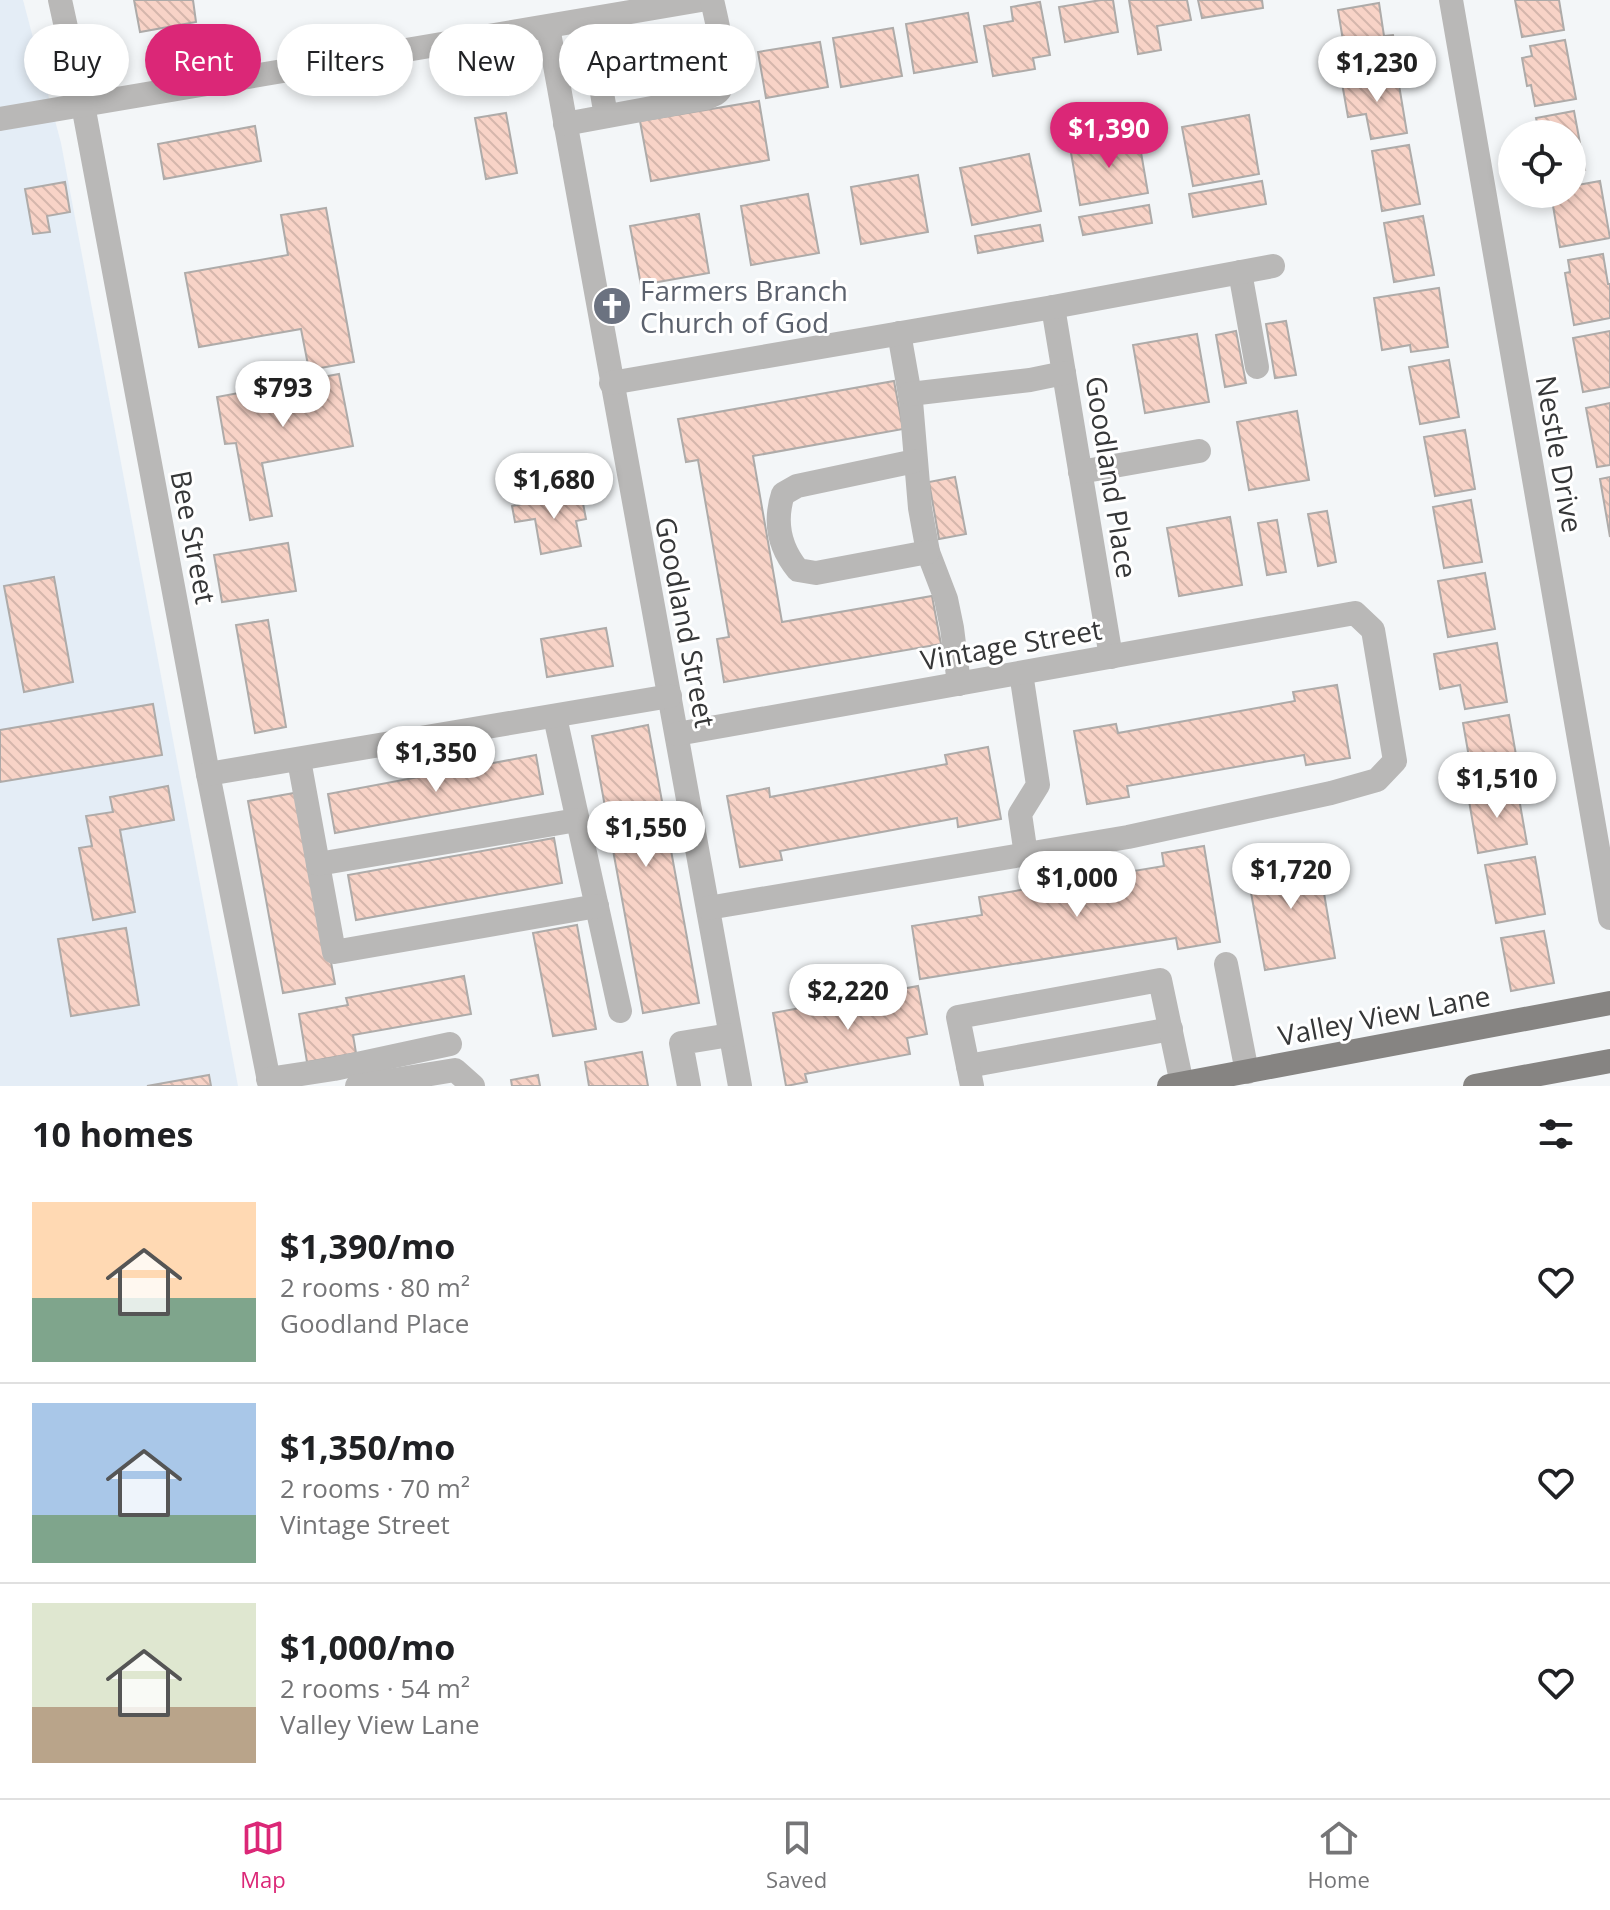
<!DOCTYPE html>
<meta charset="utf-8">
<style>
:root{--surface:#fff;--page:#f2f2f2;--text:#202124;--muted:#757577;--line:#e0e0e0;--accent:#db2777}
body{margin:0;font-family:"Open Sans",sans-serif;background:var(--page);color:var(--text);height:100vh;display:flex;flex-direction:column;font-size:30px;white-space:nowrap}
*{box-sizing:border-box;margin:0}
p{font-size:26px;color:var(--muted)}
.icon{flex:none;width:44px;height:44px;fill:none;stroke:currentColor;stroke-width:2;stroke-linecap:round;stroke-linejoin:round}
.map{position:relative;height:1086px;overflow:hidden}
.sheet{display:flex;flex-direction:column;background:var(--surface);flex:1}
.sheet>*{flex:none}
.banner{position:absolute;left:24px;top:24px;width:800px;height:72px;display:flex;gap:16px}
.tools{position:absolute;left:1498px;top:120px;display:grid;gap:16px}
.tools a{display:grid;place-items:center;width:88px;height:88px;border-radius:50%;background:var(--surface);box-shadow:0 4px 12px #0003;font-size:40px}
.price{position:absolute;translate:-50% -68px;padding:0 18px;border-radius:28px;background:#fff;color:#222;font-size:26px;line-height:52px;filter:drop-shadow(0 2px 4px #0008)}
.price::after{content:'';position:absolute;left:50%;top:48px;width:24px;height:18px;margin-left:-12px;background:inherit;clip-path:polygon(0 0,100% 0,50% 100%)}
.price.active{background:var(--accent);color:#fff}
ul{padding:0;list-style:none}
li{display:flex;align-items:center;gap:24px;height:200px;padding:0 32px}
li+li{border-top:2px solid var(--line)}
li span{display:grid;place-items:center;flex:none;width:224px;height:160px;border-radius:0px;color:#555}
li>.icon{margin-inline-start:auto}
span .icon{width:96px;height:96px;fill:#fffc;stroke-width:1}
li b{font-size:34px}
h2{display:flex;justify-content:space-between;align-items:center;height:96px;padding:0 32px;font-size:34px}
.tag{padding:0 28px;border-radius:36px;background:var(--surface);box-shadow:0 4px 12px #0003;font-size:28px;line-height:72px}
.tag.active{background:var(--accent);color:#fff}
.dock{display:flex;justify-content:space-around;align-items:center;height:112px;border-top:2px solid var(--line);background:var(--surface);font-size:22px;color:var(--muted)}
.dock a{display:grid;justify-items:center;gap:4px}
.dock .active{color:var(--accent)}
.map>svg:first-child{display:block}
.built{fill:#e4edf6}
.building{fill:url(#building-back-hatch);stroke:#aeaba9;stroke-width:2}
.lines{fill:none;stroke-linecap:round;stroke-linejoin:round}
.minor{stroke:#b9b8b7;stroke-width:24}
.major{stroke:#868482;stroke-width:24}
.labels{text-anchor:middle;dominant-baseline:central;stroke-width:6;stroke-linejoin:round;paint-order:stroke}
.worship-label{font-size:28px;fill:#5b616d;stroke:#fff;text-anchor:start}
.street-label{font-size:28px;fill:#363738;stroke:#fff}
</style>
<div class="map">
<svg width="1610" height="1086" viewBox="0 0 1610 1086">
<defs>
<pattern id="building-back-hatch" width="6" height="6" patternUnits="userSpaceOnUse" patternTransform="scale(2)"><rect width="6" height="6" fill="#f8d3c7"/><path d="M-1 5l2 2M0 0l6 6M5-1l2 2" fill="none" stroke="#d5b6ac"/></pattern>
</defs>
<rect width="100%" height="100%" fill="#f3f6f8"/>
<polygon class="built" points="0,0 23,0 61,143 238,1086 0,1086"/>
<g class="building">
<polygon points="134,0 193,0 196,22 140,32"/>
<polygon points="1101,0 1113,0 1118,32 1065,42 1059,7"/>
<polygon points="1129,0 1187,0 1191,20 1157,26 1161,50 1138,54"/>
<polygon points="1198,0 1262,0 1263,8 1202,18"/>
<polygon points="1515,0 1559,0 1564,30 1522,37"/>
<polygon points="1040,2 1050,55 1033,58 1035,69 993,76 984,26 1013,21 1011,7"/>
<polygon points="1379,3 1384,36 1393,35 1398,62 1348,71 1338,10"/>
<polygon points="968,13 977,62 914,73 906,24"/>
<polygon points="893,28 902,76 841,87 833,38"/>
<polygon points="1565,40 1576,99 1535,106 1531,85 1527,86 1522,58 1532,56 1530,46"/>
<polygon points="820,42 828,87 766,98 758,52"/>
<polygon points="1397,73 1407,133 1371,139 1366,114 1348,117 1342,83"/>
<polygon points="759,101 769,160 651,181 640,121"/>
<polygon points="1574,111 1585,170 1572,172 1572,134 1535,134 1534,132 1539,131 1536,118"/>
<polygon points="506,113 517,173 486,179 475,118"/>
<polygon points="1249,115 1259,174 1193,186 1182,127"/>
<polygon points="255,126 261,161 164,179 158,144"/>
<polygon points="1138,135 1148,193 1080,205 1070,147"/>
<polygon points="1409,145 1420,204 1382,211 1372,151"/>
<polygon points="1029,154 1041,211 972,225 960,168"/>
<polygon points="918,175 928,232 861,244 851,187"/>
<polygon points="1262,181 1266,204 1193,217 1189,194"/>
<polygon points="1600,181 1610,238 1560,247 1551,194 1572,194 1572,186"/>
<polygon points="65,182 70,212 47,216 50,232 33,234 25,189"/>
<polygon points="808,194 819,253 751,265 741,206"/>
<polygon points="1149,205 1152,223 1083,235 1079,217"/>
<polygon points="326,208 354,362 309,370 301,329 199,347 185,273 288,255 281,215"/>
<polygon points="699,214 709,273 641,285 630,226"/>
<polygon points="1423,216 1434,275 1394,282 1384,223"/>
<polygon points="1040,225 1043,241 978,253 975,236"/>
<polygon points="1603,254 1608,284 1610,284 1610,318 1574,325 1565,273 1570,272 1568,260"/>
<polygon points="1439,288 1448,347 1411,352 1410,345 1382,350 1374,298"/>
<polygon points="1286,321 1296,375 1275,378 1266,324"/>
<polygon points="1236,331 1246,383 1225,387 1216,335"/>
<polygon points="1610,331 1610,387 1583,392 1573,338"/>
<polygon points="1197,334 1209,402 1145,413 1133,345"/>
<polygon points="1449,360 1459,417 1420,424 1409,367"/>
<polygon points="339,374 353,446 262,463 272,516 250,520 236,443 225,444 217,397"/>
<polygon points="894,381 903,429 753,456 782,622 932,596 941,644 724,682 717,639 729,637 698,460 686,462 678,419"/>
<polygon points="1610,403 1610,465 1597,467 1586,408"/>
<polygon points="1297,411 1309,480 1249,490 1237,422"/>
<polygon points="1465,430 1475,489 1435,496 1424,437"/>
<polygon points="955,477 966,534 939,539 929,482"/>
<polygon points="1610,477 1610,537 1600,479"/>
<polygon points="581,493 586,519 576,521 581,546 541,554 535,519 515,522 512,506"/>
<polygon points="1471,500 1482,562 1444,568 1433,507"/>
<polygon points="1327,511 1336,562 1318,566 1308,514"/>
<polygon points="1230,517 1242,585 1179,596 1167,528"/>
<polygon points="1277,520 1286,572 1267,575 1258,523"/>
<polygon points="288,543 296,591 222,602 214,555"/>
<polygon points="1485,573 1495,629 1448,637 1438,581"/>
<polygon points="54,577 73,682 24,692 4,586"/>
<polygon points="268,620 286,727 255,733 236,625"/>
<polygon points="606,628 613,666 547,677 541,639"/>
<polygon points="1497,643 1507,702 1465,709 1460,685 1440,689 1434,654"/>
<polygon points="1337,685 1350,758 1306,765 1304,755 1127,786 1129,797 1087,804 1074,731 1116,724 1118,733 1295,701 1293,692"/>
<polygon points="153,704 162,755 0,782 0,730"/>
<polygon points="1509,715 1519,772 1473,780 1463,723"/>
<polygon points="648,725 699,1003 643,1013 592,736"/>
<polygon points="988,747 1001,819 958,827 957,818 780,851 782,860 740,867 727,796 769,788 770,797 947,764 945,755"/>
<polygon points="536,755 543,794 335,833 328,794"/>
<polygon points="168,786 174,820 120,830 135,912 93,920 79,848 92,846 86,816 113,812 110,797"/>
<polygon points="1517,787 1527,844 1478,853 1468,795"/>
<polygon points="300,792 335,984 283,993 248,801"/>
<polygon points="554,838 562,883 356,920 348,875"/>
<polygon points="1204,846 1220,942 1178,949 1176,938 920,979 912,926 982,915 979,897 1164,866 1162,853"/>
<polygon points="1317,852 1335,958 1265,970 1246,865"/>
<polygon points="1535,857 1545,914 1496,923 1485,865"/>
<polygon points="577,925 596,1029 553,1036 533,933"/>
<polygon points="126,928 139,1005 71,1016 58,939"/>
<polygon points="1544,931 1554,983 1511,991 1501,938"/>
<polygon points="464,976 471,1014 353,1035 356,1053 307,1062 299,1014 348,1005 346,998"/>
<polygon points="918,986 927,1034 907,1038 910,1054 805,1074 807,1082 786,1086 773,1013"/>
<polygon points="642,1052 648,1086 589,1086 585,1062"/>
<polygon points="209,1075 211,1086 147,1086"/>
<polygon points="538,1075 540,1086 512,1086 511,1080"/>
</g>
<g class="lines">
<g class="minor">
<polyline points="60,0 83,105 208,774 270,1086"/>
<polyline points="1451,0 1610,918"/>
<polyline points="548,27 740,1086"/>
<path d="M606 116C603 93 593 73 614 56L719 34"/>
<polyline points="0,119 701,0"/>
<path d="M565 124 706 98C710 96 715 95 718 92 732 79 716 18 712 0"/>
<polyline points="1240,272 1257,367"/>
<polyline points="1053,307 1111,657"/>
<polyline points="899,333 911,401 920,508 928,552 946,599 952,628 959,684"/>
<polyline points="611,383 1053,307 1273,266"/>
<polyline points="910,394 1030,380 1064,373"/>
<path d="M915 461 797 486 783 494C774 522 779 547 798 570L816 573 928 552"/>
<polyline points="1080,472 1199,451"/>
<polyline points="1021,673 1038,785 1020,814 1026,855"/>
<polyline points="555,717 620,1011"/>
<polyline points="677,734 1355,613 1373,630 1395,761 1377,780 1331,793 1128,837 708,908"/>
<polyline points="299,760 334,952 597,906"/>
<polyline points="208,774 670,696"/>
<polyline points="318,864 577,820"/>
<polyline points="1226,964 1247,1072"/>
<polyline points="968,1066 1171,1029"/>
<polyline points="268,1079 334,1069 450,1044"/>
<polyline points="357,1086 455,1070 473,1086"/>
<polyline points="689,1086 681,1043 730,1035"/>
<polyline points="972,1086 958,1017 1160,980 1182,1084"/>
</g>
<g class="major">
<polyline points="1169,1086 1610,1003"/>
<polyline points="1475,1086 1610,1061"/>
</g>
</g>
<defs>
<g id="church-disc" transform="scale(2)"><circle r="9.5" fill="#6b7280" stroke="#fff"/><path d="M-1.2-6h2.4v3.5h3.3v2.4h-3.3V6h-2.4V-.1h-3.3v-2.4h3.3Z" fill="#fff"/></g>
</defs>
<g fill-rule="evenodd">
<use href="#church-disc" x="612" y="306"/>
</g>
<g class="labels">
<g class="worship-label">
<text x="640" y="290">Farmers Branch<tspan x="640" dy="32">Church of God</tspan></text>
</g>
<g class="street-label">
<text transform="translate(1560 454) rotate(80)">Nestle Drive</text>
<text transform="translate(1112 477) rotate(81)">Goodland Place</text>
<text transform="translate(194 537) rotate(79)">Bee Street</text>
<text transform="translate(686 622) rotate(79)">Goodland Street</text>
<text transform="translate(1011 644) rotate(-10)">Vintage Street</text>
<text transform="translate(1384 1015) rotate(-11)">Valley View Lane</text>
</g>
</g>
</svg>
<div class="tools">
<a><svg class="icon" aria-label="locate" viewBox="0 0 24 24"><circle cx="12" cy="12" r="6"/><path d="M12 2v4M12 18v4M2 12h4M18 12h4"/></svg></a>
</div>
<b class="price" style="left:1377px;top:104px">$1,230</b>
<b class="price active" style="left:1109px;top:170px">$1,390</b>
<b class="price" style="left:283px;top:429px">$793</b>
<b class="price" style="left:554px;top:521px">$1,680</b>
<b class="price" style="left:436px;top:794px">$1,350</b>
<b class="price" style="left:1497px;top:820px">$1,510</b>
<b class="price" style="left:646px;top:869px">$1,550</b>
<b class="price" style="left:1291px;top:911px">$1,720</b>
<b class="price" style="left:1077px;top:919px">$1,000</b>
<b class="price" style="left:848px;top:1032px">$2,220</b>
<div class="banner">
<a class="tag">Buy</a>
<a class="tag active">Rent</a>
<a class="tag">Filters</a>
<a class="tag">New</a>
<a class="tag">Apartment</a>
</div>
</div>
<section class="sheet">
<h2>10 homes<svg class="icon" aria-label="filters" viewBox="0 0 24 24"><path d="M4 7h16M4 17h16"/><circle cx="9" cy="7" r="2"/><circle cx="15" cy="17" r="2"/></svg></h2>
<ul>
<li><span style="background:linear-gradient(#ffd9b3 60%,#7fa58c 0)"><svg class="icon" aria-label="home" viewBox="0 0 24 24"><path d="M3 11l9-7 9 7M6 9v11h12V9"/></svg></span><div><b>$1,390/mo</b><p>2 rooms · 80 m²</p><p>Goodland Place</p></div><svg class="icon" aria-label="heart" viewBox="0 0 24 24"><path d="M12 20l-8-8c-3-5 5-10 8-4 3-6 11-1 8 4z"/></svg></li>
<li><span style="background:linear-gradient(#a9c7e8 70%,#7fa58c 0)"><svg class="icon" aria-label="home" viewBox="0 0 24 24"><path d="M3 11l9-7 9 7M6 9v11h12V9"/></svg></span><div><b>$1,350/mo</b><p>2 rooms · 70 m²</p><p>Vintage Street</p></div><svg class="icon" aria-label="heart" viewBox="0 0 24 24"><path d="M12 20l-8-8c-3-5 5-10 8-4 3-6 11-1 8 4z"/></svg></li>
<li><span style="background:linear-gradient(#dfe7d0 65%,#b9a48a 0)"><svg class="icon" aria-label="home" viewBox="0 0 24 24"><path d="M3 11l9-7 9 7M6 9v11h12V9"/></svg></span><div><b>$1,000/mo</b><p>2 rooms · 54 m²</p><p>Valley View Lane</p></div><svg class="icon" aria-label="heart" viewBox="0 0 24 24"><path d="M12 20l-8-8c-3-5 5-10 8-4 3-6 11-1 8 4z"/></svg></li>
</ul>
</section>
<nav class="dock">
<a class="active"><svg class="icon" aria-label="map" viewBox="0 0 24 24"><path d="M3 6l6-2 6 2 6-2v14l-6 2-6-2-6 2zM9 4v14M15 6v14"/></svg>Map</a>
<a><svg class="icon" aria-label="saved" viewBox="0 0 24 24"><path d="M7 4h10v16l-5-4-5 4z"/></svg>Saved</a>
<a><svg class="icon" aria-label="home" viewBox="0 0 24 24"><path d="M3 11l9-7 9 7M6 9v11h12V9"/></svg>Home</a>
</nav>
